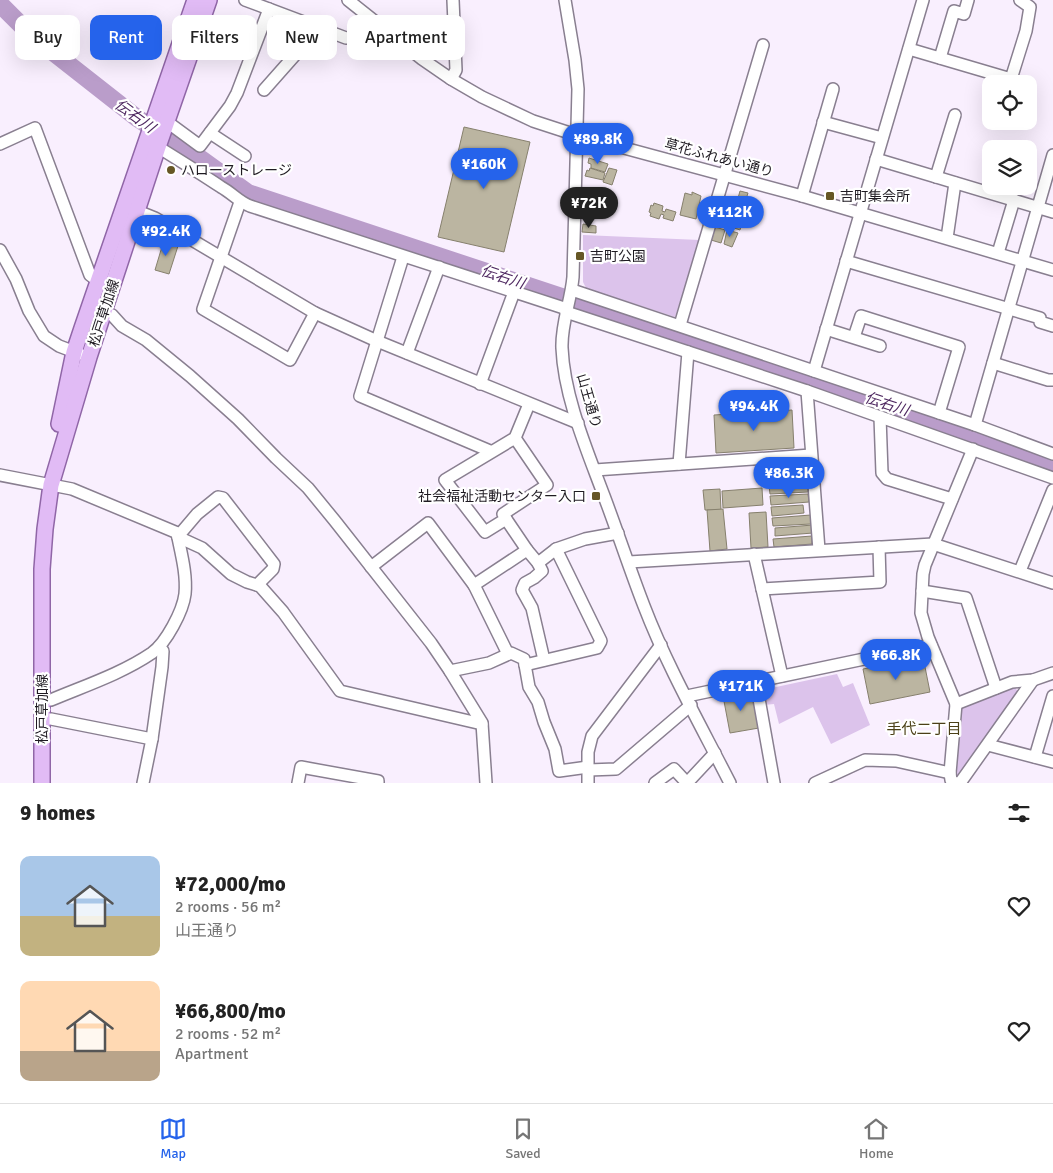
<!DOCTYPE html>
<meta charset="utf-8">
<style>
:root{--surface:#fff;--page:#f2f2f2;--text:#222;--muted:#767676;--line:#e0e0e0;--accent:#2563eb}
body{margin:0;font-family:Signika,"Noto Sans JP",sans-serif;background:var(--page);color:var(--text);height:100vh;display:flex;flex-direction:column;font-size:19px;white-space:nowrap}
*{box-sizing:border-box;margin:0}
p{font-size:16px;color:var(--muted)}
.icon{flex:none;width:28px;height:28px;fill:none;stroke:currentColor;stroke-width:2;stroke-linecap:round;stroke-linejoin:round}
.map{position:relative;height:783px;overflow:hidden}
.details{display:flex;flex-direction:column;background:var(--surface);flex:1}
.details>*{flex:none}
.top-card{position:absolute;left:15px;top:15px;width:500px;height:45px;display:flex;gap:10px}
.tools{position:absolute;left:982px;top:75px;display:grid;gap:10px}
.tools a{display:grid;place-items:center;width:55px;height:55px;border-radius:10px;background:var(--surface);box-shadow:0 5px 20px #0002;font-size:25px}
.price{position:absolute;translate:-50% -42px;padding:0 11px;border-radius:18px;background:var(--accent);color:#fff;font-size:16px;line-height:32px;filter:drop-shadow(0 1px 2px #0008)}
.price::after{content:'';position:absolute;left:50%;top:30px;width:15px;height:11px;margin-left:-8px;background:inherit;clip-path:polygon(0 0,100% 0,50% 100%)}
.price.on{background:#222;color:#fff}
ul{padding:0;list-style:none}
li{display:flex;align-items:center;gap:15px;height:125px;padding:0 20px}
li span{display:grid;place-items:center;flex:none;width:140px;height:100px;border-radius:10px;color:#555}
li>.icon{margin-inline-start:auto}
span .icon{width:60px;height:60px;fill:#fffc;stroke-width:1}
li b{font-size:21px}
h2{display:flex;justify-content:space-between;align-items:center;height:60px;padding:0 20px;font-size:21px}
.pill{padding:0 18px;border-radius:10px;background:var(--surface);box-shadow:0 5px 20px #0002;font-size:18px;line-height:45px}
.pill.on{background:var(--accent);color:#fff}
.tab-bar{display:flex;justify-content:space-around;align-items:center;height:70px;border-top:1px solid var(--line);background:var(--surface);font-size:14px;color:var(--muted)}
.tab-bar a{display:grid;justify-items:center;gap:2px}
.tab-bar .on{color:var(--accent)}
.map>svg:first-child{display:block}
.green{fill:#dcc3eb}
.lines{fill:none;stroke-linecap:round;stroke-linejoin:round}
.river{stroke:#ba9dca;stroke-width:18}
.building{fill:#bbb5a1;stroke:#86806d}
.minor-casing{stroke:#897f90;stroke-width:14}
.major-casing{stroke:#9066a7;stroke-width:18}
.minor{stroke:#fff;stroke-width:11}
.major{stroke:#e1bbf5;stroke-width:15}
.poi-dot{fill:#665725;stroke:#fff;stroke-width:2}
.labels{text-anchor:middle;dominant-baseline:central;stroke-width:4.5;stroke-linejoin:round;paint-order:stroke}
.street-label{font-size:14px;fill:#1f1b22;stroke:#fff}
.poi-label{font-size:14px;fill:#1f1b22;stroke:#fff;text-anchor:start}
.water-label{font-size:15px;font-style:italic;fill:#4f2961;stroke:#fff}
.neighbourhood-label{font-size:15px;fill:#4b4017;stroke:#fff}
</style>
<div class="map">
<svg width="1053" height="783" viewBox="0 0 1053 783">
<rect width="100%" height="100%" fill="#f9effe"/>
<g class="green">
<polygon points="583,235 700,240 675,317 586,288 583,282"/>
<polygon points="837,674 843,687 853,683 870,725 831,744 813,707 779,724 774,704 764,705 762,690"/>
<polygon points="1015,687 1018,692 959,776 955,776 959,708"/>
</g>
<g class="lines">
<polyline class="river" points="0,4 30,34 137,118 201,159 248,193 909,412 1053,463"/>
</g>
<g class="building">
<polygon points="464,127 530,142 504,252 438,237"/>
<polygon points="589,158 608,164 605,172 591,168 591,164 588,163"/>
<polygon points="590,168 605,173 603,180 585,176 587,170 589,171"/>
<polygon points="609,168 617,170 612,185 603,182"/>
<polygon points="740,191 748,193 742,212 745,213 740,230 725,225 729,211 732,212 733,208 735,209"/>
<polygon points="692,192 701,196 696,219 680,215 685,193 692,195"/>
<polygon points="654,203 663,206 662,211 665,212 666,209 676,212 673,221 663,218 664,215 661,214 659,219 650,216 651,213 649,212 651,205 653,206"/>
<polygon points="583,224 596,226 596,233 582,232"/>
<polygon points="715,227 725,230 721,243 711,240"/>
<polygon points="727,230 738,233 732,247 724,244"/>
<polygon points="164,240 178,246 169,274 155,270"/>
<polygon points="792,410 794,448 716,453 714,415"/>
<polygon points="804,461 804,470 768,472 768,464"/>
<polygon points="807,472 808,481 770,483 769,475"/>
<polygon points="808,483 808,492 770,494 769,486"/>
<polygon points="762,488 763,505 723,508 722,491"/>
<polygon points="720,489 721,510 705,510 703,490"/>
<polygon points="808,494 809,502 771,505 770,496"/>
<polygon points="803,505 804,513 772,516 771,507"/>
<polygon points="723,509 727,549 710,551 707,510"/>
<polygon points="766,512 768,547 751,548 749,513"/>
<polygon points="811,515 811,524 773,526 772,518"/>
<polygon points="813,525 813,533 775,536 775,528"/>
<polygon points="812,536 812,544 774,547 773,539"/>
<polygon points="923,657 930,692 870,704 863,669"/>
<polygon points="752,690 759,728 730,733 723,696"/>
</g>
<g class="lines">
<g class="minor-casing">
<g id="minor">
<polyline points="245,0 346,38 393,36 455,30"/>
<polyline points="348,0 422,59 451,79 482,97 533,121 576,135 802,196 1053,270"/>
<path d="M565 0 575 60 578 89 573 277C571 301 561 324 562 348 564 397 587 450 604 496 618 533 630 570 644 606 667 666 701 726 730 783"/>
<polyline points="909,49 1011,79 1026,31 1030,7 1020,0"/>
<polyline points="940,58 954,11 964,14 968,0"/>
<polyline points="451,79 456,70 453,0"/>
<polyline points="264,90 318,29"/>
<polyline points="166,121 200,146 230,106 237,93 269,9"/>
<polyline points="823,122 882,138"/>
<polyline points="210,133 245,156"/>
<polyline points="0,144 35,128 90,275 98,281"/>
<path d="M158 147C179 160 200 173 221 187 232 193 239 202 250 206L567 309"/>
<polyline points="876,159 1053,212"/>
<polyline points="936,177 955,115"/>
<polyline points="802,196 833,89"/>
<polyline points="240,202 203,309 290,360 315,313"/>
<polyline points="130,208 155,218 315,313 377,341 578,423"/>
<polyline points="947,238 955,183"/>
<polyline points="0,250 16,279 29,311 44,336 59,346 80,354"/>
<polyline points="998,253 1014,200"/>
<polyline points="403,257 360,396 490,451"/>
<polyline points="846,261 1040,318 1040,322 1053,326"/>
<polyline points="572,290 975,425 1053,454"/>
<polyline points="104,312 112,315 122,326 146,340 190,376 238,419 276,458 308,488 335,521 431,643 450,671 482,723 486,783"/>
<polyline points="566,312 807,391 1053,478"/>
<polyline points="680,325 763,45"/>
<polyline points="826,329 880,346"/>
<polyline points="854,337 861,316 959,347 939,413"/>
<polyline points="407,353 439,267"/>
<polyline points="993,363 1048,380 1053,380"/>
<polyline points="814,371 923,0"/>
<polyline points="480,384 514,292"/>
<polyline points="807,391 819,550"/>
<polyline points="880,417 882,473 887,479 952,499"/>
<polyline points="975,425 1053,155"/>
<polyline points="515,438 547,485 503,514 506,519 485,532 445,480 515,438 529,404"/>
<polyline points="679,464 688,352"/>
<polyline points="595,470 811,455"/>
<polyline points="0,475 72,489 180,534 197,514 218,497 223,498 274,564 273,569 257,585"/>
<polyline points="506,519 527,550"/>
<polyline points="178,537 202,548 231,574 247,582 260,586 283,612 340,691 482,724"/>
<polyline points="754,554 782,676"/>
<polyline points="629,562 933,544 1053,583"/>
<polyline points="538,563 542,571 534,578 525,583 522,590 532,608 544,660"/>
<polyline points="371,567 428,523 474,585 527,550 538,563 556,549 585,539 618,533"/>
<polyline points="1020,571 1053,490"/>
<polyline points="474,585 508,654"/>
<polyline points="762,589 880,582 879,547"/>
<polyline points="922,591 966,598 996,688"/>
<polyline points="525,665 597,648 601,641 556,549"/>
<polyline points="450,671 489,663 511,653 524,659 529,687 538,702 544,722 555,749 559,771 588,767"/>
<polyline points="756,682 774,783"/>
<polyline points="687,696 931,645"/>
<path d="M42 700H51C84 686 121 674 152 653 166 643 183 611 185 594 187 574 181 553 177 533"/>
<polyline points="956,704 1012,682 1033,680 1053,673"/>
<polyline points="42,719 51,719 152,739 143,783"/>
<polyline points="152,739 162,667 163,651 159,647"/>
<polyline points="988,745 1053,762"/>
<polyline points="1035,757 1053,696"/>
<polyline points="588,770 616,769 691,705"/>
<polyline points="298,783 301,767 378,781 378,783"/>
<polyline points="588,783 588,752 592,736 661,645"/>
<polyline points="655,783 674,769 687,783 715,753"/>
<polyline points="815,783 865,760 896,761 950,773"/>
<polyline points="955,783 951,780 950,773 956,704 928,637 921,613 923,574 925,565 973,449"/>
<polyline points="960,783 1033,680"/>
</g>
</g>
<g class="major-casing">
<g id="major">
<polyline points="59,424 74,352 82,328 195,0"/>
<polyline points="42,783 42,569 45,529 51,485 89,357 158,147 209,0"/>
</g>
</g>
<use href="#minor" class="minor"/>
<use href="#major" class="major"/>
</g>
<g class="poi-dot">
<circle cx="171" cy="170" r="5"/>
<rect x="825" y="191" width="10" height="10" rx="2.5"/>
<rect x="575" y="251" width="10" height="10" rx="2.5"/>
<rect x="591" y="491" width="10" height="10" rx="2.5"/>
</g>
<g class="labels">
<g class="street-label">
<text transform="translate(719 158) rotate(15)">草花ふれあい通り</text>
<text transform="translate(104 313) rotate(-72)">松戸草加線</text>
<text transform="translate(589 401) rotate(74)">山王通り</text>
<text transform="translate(42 709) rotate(-90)">松戸草加線</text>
</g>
<g class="poi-label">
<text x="181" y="170">ハローストレージ</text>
<text x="840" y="196">吉町集会所</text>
<text x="590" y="256">吉町公園</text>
<text x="586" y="496" text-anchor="end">社会福祉活動センター入口</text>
</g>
<g class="water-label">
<text transform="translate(135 116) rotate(36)">伝右川</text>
<text transform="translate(503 277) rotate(18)">伝右川</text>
<text transform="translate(887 404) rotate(18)">伝右川</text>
</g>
<g class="neighbourhood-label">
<text x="924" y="729">手代二丁目</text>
</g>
</g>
</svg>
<div class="tools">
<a><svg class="icon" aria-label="locate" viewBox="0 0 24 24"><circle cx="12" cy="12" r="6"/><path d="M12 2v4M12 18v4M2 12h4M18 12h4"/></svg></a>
<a><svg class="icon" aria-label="layers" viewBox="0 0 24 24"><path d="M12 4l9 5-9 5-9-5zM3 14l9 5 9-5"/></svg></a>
</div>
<b class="price" style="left:598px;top:165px">¥89.8K</b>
<b class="price" style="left:484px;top:190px">¥160K</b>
<b class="price on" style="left:589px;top:229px">¥72K</b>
<b class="price" style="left:730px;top:238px">¥112K</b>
<b class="price" style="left:166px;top:257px">¥92.4K</b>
<b class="price" style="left:754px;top:432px">¥94.4K</b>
<b class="price" style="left:789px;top:499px">¥86.3K</b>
<b class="price" style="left:896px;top:681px">¥66.8K</b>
<b class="price" style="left:741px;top:712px">¥171K</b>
<div class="top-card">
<a class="pill">Buy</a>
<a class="pill on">Rent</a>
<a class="pill">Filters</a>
<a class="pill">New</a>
<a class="pill">Apartment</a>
</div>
</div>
<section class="details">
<h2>9 homes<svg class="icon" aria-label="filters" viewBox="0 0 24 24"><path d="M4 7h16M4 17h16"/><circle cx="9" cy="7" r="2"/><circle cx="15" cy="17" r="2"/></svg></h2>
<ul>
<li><span style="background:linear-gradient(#a9c7e8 60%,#c2b280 0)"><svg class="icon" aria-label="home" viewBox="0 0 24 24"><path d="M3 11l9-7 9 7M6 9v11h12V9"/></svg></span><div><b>¥72,000/mo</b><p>2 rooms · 56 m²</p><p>山王通り</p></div><svg class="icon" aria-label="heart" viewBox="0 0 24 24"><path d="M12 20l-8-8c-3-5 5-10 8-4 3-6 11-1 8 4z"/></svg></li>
<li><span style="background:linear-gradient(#ffd9b3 70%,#b9a48a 0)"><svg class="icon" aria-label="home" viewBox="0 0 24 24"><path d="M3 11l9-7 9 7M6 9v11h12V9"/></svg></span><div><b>¥66,800/mo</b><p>2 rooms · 52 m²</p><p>Apartment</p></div><svg class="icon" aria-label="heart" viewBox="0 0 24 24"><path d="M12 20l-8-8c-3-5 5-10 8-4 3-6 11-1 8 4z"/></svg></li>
</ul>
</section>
<nav class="tab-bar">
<a class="on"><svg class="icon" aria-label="map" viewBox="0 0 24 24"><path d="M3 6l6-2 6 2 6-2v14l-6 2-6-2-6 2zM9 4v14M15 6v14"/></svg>Map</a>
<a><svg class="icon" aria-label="saved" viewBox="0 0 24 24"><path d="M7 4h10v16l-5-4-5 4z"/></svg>Saved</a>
<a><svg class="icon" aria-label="home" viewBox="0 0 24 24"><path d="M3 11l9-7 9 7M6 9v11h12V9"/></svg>Home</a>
</nav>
